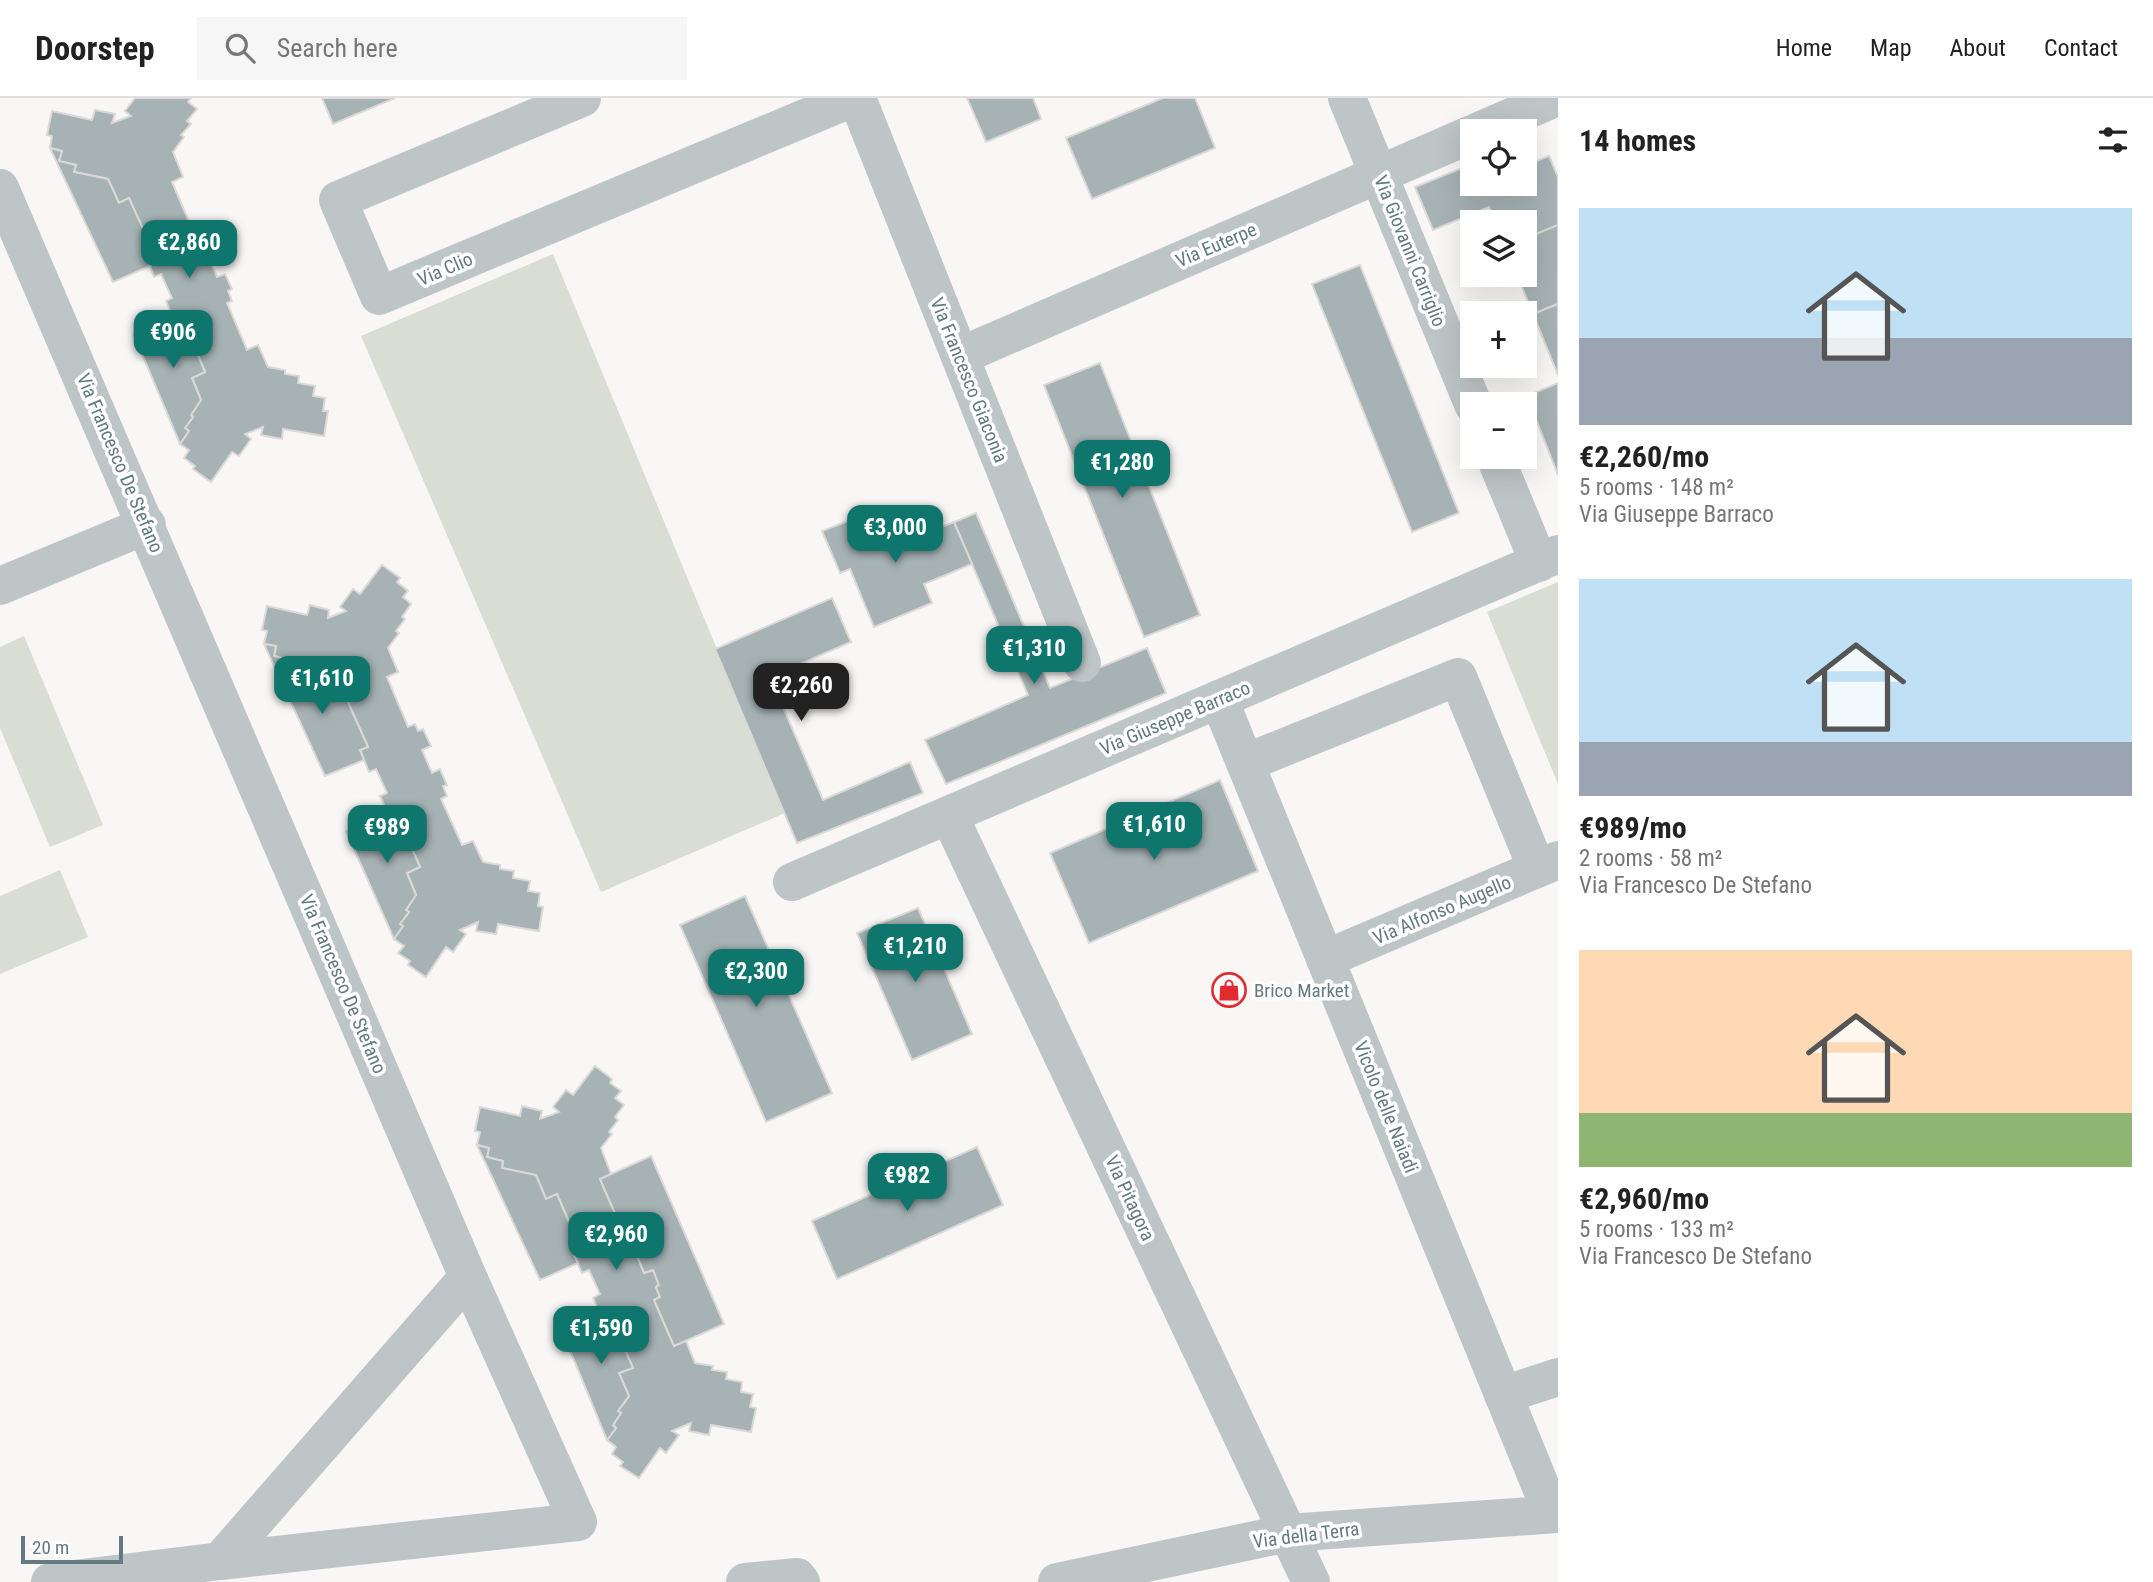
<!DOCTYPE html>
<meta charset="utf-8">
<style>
:root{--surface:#fff;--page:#f6f6f6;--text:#222;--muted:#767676;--line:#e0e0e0;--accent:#0f766e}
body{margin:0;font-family:"Roboto Condensed",sans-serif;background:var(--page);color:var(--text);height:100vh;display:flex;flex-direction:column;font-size:26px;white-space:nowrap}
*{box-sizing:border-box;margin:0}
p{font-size:23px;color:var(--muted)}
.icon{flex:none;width:38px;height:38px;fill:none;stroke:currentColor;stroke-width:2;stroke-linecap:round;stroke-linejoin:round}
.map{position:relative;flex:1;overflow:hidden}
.drawer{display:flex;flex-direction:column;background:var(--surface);width:595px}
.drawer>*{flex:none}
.buttons{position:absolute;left:1460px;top:21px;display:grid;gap:14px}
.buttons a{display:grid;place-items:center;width:77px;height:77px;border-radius:0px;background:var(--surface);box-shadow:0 7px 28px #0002;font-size:35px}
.scale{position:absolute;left:21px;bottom:18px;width:102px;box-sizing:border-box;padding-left:7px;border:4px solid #637a80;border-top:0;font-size:19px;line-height:24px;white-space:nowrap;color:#637a80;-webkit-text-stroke:5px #fff;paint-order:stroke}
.price{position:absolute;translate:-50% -60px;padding:0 16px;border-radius:14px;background:var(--accent);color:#fff;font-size:23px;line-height:46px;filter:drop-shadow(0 2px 4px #0008)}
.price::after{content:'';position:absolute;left:50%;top:42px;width:21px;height:16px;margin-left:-10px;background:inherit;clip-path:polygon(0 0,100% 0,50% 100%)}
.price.current{background:#222;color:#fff}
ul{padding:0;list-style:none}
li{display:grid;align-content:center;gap:14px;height:371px;padding:0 21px}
li span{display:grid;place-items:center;height:217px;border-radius:0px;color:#555}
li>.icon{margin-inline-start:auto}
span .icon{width:126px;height:126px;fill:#fffc;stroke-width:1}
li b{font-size:30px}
h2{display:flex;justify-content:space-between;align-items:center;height:84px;padding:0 21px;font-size:30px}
header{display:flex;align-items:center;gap:42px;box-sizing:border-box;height:98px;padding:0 35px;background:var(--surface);border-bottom:2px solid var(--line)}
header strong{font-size:33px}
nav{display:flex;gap:38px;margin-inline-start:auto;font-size:24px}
.search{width:490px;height:63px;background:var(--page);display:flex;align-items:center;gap:18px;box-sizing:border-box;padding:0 24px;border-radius:0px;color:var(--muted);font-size:26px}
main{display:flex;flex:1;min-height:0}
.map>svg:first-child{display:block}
.green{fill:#d9ddd4}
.building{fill:#a6b2b4;stroke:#dad9d7;stroke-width:2}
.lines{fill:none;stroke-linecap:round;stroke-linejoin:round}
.minor{stroke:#bec5c7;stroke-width:38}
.labels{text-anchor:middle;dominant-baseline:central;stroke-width:7;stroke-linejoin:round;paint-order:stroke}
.street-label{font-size:19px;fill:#637a80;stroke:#fff}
.poi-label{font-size:19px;fill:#637a80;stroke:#fff;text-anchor:start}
</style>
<header>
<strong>Doorstep</strong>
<div class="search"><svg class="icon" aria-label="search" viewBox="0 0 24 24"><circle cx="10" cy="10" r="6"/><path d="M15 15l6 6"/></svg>Search here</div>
<nav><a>Home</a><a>Map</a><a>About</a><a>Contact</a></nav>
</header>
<main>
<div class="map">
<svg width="1558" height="1484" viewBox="0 0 1558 1484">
<rect width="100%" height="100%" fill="#f8f7f5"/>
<g class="green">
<polygon points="553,156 785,715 601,794 361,238"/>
<polygon points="1558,484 1558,686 1487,514"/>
<polygon points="24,538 103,727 50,749 0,630 0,549"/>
<polygon points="60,772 88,839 0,876 0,798"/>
</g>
<g class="building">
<polygon points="135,0 191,0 188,4 197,11 187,23 191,26 181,37 184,39 173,54 183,79 172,84 193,133 200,131 203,139 208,136 216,152 207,156 217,179 225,176 232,191 228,193 232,203 227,205 247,252 258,247 268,269 285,272 285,276 299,278 298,285 315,288 313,298 325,300 323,313 328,313 324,338 283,331 282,341 261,337 263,329 245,336 251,341 239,358 232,354 211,384 193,371 195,368 184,360 189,352 180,346 189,333 185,330 193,319 191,317 201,302 192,280 205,274 181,217 173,220 166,203 172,200 161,176 154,179 150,168 145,157 153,153 129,100 119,105 108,81 74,74 76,67 59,63 62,53 50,50 52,38 47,37 52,13 92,22 95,12 115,16 112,25 131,18 125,13"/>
<polygon points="322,0 395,0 333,26"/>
<polygon points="967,0 1033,0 1041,21 986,44"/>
<polygon points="1163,0 1195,0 1215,50 1092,101 1066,40"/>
<polygon points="50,50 62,53 59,63 76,67 74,74 108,81 119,105 129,100 153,153 145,157 150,168 113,184"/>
<polygon points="1549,58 1558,79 1558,127 1524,141 1524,124 1495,124 1489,109 1433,132 1415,89 1472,66 1472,86 1524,86 1524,68"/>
<polygon points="1558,127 1558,206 1533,216 1517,177 1524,177 1524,141"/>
<polygon points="1360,167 1459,415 1412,434 1312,186"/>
<polygon points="1558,206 1558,277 1533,216"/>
<polygon points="181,217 205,274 192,280 201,302 191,317 193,319 185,330 189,333 180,346 134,237"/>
<polygon points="1100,265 1200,517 1144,539 1044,287"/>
<polygon points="1558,285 1558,377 1527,298"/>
<polygon points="976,415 1050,590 1147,550 1166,595 946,686 925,642 1028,597 954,424"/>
<polygon points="861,418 871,440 897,429 903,445 954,424 972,466 924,486 932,505 874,529 850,471 840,475 822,433"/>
<polygon points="382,467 400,480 397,484 408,493 403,499 411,506 402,519 405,521 396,533 399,535 388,550 398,574 387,579 408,629 415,626 418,633 423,631 431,648 422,652 432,675 440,671 447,687 443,688 447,698 441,701 462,747 473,743 483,764 500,767 500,771 514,773 513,780 530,783 528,793 540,795 538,808 543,809 539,833 498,826 496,836 476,833 478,824 460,832 466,836 453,854 446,849 426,879 408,867 410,863 398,855 404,848 394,841 403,828 400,826 409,814 406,812 416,797 407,775 420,769 395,712 388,715 380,698 387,695 376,671 369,674 360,652 368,649 344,595 334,600 323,576 289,569 290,562 274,558 276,548 264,546 267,533 262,532 267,508 307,517 310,507 329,512 328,520 346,513 340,509 353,491 360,496"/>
<polygon points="832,500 851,544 770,579 823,702 910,664 923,695 797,745 715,551"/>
<polygon points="264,546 276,548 274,558 290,562 289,569 323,576 334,600 344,595 368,649 360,652 364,662 325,678"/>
<polygon points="1220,682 1258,773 1089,845 1050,755"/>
<polygon points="395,712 420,769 407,775 416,797 406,812 409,814 400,826 403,828 394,841 346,733"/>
<polygon points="745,798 832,995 766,1024 680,827"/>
<polygon points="918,810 972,936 912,962 857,835"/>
<polygon points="595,968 612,981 610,985 621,993 615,1000 624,1007 615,1019 618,1022 609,1034 612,1036 601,1050 611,1076 600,1081 621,1129 627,1127 631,1135 636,1132 643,1149 635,1152 644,1175 653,1172 659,1187 656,1189 660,1199 654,1202 674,1248 686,1243 695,1265 713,1268 712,1272 727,1274 726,1281 742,1284 741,1294 753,1296 750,1309 756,1310 751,1334 711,1327 709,1337 689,1333 691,1325 672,1333 679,1337 666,1355 660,1350 639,1380 620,1368 623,1364 612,1356 616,1349 607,1342 616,1330 613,1327 621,1315 618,1313 629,1298 619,1275 633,1270 608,1213 600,1216 593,1200 600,1196 589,1172 582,1175 572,1153 580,1150 557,1096 546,1101 536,1077 502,1070 503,1063 487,1059 489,1050 477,1047 480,1034 475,1033 480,1009 520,1018 522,1008 542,1013 540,1021 559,1014 553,1009 566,992 573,997"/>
<polygon points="477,1047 489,1050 487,1059 503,1063 502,1070 536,1077 546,1101 557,1096 580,1150 572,1153 578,1165 540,1182"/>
<polygon points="977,1049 1003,1107 837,1181 812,1123"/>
<polygon points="651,1058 724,1226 674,1248 654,1202 660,1199 656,1189 659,1187 653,1172 644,1175 635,1152 643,1149 636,1132 631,1135 627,1127 621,1129 600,1081"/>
<polygon points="608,1213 633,1270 619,1275 629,1298 618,1313 621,1315 613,1327 616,1330 607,1342 562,1233"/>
</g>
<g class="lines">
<g class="minor">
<polyline points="582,0 338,102 379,198 853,0"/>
<polyline points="857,0 1082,565"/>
<polyline points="1347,0 1473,306"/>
<polyline points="1479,33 1555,0"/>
<polyline points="0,90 468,1179 220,1463 50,1484"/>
<polyline points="960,258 1472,36"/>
<polyline points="1495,359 1539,465"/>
<polyline points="0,488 147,427"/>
<polyline points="1219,601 1552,1416"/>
<polyline points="1245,665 1458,579 1537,771"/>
<polyline points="949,717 1311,1484"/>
<polyline points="792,784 1558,456"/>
<polyline points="1325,861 1558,762"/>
<polyline points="1503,1297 1558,1279"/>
<polyline points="220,1463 578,1424 468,1179"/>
<polyline points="745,1484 797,1479 801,1484"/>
<polyline points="1057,1484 1288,1435 1558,1416"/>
</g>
</g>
<defs>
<g id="shop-ring" transform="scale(1.75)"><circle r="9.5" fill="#fff" stroke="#e22b2e" stroke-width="1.5"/><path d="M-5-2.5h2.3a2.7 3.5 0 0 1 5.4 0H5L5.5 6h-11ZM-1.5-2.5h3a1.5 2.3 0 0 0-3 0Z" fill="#e22b2e"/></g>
</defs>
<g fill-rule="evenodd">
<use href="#shop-ring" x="1229" y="892"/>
</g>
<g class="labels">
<g class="street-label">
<text transform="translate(1216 147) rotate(-23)">Via Euterpe</text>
<text transform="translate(1410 153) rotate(68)">Via Giovanni Carriglio</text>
<text transform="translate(445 171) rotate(-23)">Via Clio</text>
<text transform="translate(969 282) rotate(68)">Via Francesco Giaconia</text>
<text transform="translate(120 365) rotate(67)">Via Francesco De Stefano</text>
<text transform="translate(1175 620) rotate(-23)">Via Giuseppe Barraco</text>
<text transform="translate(1442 812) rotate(-23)">Via Alfonso Augello</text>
<text transform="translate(343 886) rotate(67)">Via Francesco De Stefano</text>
<text transform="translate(1386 1009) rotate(68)">Vicolo delle Naiadi</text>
<text transform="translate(1130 1100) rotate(65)">Via Pitagora</text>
<text transform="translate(1306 1437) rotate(-7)">Via della Terra</text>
</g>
<g class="poi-label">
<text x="1254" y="892">Brico Market</text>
</g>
</g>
</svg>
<div class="buttons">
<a><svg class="icon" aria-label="locate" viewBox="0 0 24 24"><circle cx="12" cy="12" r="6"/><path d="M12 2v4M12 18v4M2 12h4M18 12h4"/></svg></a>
<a><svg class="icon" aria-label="layers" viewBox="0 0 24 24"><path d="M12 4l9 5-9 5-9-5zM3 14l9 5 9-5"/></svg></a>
<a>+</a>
<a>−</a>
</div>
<div class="scale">20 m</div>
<b class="price" style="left:189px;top:182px">€2,860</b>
<b class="price" style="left:173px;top:272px">€906</b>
<b class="price" style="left:1122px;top:402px">€1,280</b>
<b class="price" style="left:895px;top:467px">€3,000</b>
<b class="price" style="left:1034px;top:588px">€1,310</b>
<b class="price" style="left:322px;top:618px">€1,610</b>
<b class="price current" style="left:801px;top:625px">€2,260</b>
<b class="price" style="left:1154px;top:764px">€1,610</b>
<b class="price" style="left:387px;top:767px">€989</b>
<b class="price" style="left:915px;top:886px">€1,210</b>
<b class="price" style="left:756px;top:911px">€2,300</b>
<b class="price" style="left:907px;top:1115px">€982</b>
<b class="price" style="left:616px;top:1174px">€2,960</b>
<b class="price" style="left:601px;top:1268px">€1,590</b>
</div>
<section class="drawer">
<h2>14 homes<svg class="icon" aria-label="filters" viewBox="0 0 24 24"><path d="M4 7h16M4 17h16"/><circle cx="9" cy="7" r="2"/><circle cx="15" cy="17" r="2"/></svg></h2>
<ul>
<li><span style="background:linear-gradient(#bfe0f5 60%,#9aa5b1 0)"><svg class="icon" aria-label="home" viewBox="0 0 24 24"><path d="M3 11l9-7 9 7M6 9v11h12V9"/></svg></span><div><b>€2,260/mo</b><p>5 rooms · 148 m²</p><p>Via Giuseppe Barraco</p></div></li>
<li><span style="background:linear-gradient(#bfe0f5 75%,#9aa5b1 0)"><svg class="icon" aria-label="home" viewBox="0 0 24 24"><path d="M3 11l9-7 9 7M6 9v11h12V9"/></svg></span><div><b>€989/mo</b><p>2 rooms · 58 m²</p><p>Via Francesco De Stefano</p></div></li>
<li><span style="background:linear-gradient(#ffd9b3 75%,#8fb573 0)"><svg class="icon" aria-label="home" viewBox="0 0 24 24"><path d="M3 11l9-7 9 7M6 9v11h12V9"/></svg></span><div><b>€2,960/mo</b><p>5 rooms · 133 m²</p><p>Via Francesco De Stefano</p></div></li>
</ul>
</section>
</main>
